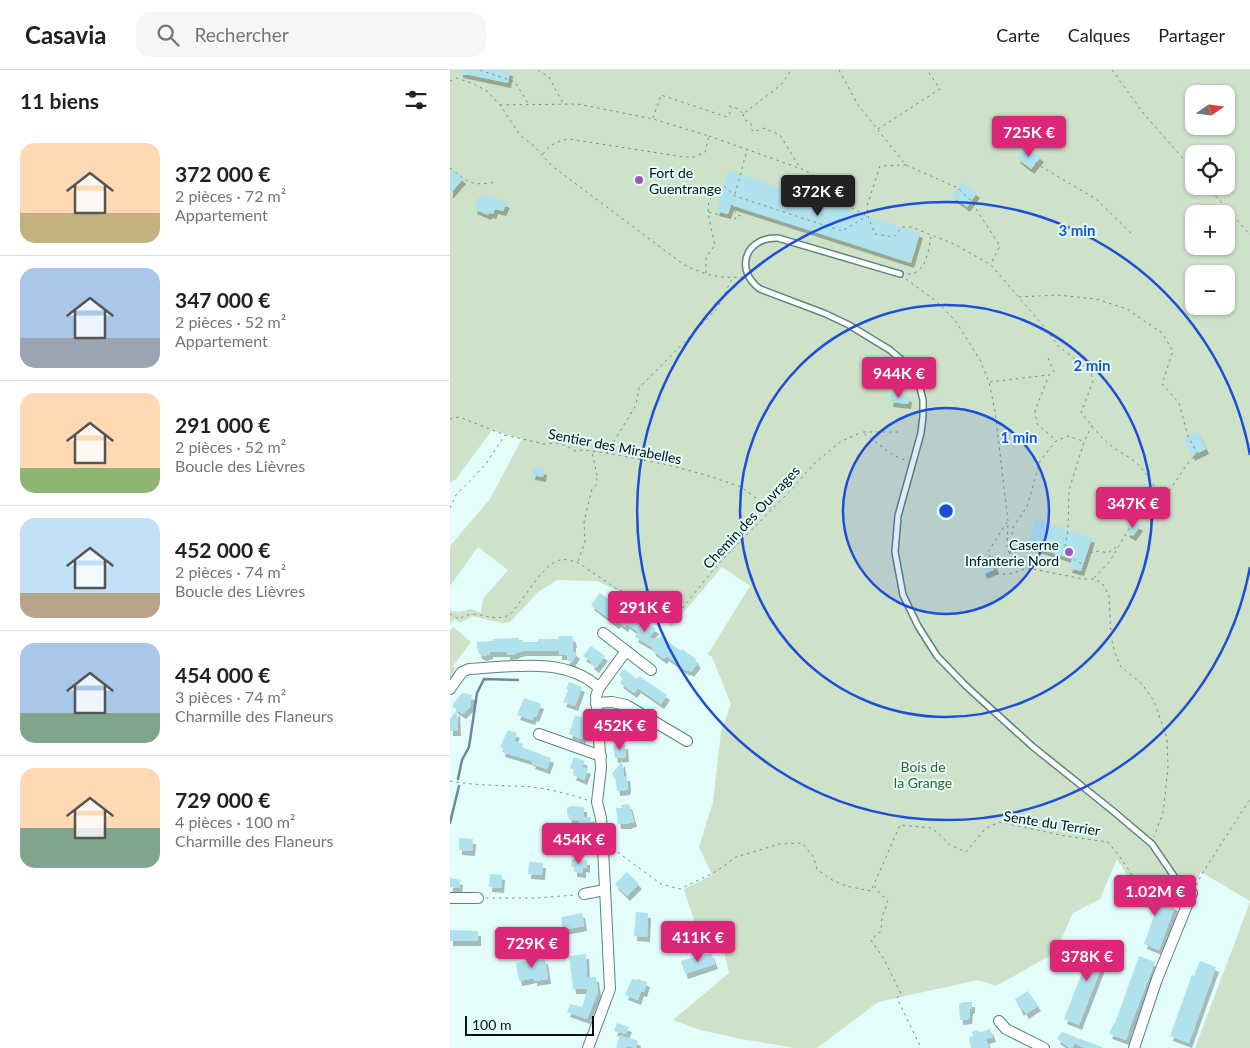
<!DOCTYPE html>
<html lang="fr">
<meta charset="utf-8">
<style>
:root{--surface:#fff;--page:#f6f6f6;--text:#202124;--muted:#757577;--line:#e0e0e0;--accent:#db2777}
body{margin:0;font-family:Lato,sans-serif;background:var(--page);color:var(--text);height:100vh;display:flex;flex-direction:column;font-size:19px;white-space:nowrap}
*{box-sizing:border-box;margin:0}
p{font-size:16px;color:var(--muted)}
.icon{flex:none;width:28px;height:28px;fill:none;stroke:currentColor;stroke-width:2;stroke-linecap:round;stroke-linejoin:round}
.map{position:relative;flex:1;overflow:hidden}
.sheet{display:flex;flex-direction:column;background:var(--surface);width:450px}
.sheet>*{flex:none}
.needle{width:32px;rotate:76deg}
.fabs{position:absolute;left:735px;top:15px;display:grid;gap:10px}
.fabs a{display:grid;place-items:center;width:50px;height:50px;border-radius:10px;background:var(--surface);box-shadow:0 1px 4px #0004;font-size:25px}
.scale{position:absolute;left:15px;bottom:12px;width:129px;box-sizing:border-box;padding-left:5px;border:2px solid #031210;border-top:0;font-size:14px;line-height:18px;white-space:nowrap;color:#031210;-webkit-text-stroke:4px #e3fdfa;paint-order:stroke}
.price{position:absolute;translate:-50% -42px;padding:0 11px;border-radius:5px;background:var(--accent);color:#fff;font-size:16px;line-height:32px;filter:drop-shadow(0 1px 2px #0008)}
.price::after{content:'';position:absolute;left:50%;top:30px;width:15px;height:11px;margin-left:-8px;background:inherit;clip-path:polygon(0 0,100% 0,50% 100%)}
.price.current{background:#222;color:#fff}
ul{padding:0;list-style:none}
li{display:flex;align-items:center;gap:15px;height:125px;padding:0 20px}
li+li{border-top:1px solid var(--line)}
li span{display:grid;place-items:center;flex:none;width:140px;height:100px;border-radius:15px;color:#555}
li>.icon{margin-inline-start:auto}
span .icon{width:60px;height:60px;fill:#fffc;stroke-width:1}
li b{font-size:21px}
h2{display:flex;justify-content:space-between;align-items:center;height:60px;padding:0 20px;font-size:21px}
header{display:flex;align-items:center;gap:30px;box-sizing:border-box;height:70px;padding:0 25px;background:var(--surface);border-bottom:1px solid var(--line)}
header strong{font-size:24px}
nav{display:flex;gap:28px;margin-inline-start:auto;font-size:18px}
.search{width:350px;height:45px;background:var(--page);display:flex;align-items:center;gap:12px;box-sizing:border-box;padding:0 18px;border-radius:15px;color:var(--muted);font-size:19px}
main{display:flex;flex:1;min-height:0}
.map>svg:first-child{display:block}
.green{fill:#cee1c9;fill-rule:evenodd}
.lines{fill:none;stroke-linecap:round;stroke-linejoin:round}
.stream{stroke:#6a899a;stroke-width:2.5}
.building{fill:#afe2ed;filter:url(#shadow)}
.service-casing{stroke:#5b837f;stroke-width:8}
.minor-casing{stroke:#5b837f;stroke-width:12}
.path{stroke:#7b908e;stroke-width:1;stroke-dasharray:2.5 4;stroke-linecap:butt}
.service{stroke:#fff;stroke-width:5}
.minor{stroke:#fff;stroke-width:10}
.ring{fill:none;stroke:#1d4ed8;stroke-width:2.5}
.poi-dot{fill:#9f54c7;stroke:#e3fdfa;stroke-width:2}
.labels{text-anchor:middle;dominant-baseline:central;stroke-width:4;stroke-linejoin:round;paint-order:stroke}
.poi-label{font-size:14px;fill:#031210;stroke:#e3fdfa;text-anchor:start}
.street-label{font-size:14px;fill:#031210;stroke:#e3fdfa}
.park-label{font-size:14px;fill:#3a5e2f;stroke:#e3fdfa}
.centre{fill:#1d4ed8;stroke:#e3fdfa;stroke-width:2.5}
.ring-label{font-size:15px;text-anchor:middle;font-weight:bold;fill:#1d4ed8;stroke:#e3fdfa;stroke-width:4;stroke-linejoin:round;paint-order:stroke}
</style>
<header>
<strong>Casavia</strong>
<div class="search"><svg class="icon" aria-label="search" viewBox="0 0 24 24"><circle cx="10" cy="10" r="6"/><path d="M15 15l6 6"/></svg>Rechercher</div>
<nav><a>Carte</a><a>Calques</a><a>Partager</a></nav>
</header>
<main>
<section class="sheet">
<h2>11 biens<svg class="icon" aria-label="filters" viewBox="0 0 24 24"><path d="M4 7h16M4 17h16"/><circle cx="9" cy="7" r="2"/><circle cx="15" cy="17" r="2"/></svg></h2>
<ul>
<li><span style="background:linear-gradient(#ffd9b3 70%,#c2b280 0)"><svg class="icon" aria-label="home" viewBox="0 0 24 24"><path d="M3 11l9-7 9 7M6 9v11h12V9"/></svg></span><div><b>372 000 €</b><p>2 pièces · 72 m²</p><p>Appartement</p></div></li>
<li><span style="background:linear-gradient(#a9c7e8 70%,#9aa5b1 0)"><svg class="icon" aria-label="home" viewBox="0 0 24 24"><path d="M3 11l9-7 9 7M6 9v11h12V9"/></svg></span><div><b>347 000 €</b><p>2 pièces · 52 m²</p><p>Appartement</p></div></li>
<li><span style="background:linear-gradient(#ffd9b3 75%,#8fb573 0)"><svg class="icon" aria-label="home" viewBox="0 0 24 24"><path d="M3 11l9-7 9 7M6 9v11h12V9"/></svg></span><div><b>291 000 €</b><p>2 pièces · 52 m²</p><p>Boucle des Lièvres</p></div></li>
<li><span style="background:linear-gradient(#bfe0f5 75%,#b9a48a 0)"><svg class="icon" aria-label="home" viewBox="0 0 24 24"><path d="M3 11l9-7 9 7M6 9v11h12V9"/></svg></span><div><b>452 000 €</b><p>2 pièces · 74 m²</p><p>Boucle des Lièvres</p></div></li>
<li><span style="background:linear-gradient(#a9c7e8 70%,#7fa58c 0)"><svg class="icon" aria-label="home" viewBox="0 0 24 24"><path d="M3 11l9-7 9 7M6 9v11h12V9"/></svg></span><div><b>454 000 €</b><p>3 pièces · 74 m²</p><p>Charmille des Flaneurs</p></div></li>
<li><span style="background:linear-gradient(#ffd9b3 60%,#7fa58c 0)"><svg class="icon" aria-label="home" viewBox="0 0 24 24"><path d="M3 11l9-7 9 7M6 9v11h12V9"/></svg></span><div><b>729 000 €</b><p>4 pièces · 100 m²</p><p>Charmille des Flaneurs</p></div></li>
</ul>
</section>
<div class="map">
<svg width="800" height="978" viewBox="0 0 800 978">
<defs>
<filter id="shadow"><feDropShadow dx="3" dy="5" stdDeviation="0" flood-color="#0004"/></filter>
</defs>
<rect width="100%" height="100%" fill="#e3fdfa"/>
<g class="green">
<path d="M0 0H800V831L751 802 735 832 682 813 667 789 650 829 623 843 605 883 546 916 528 910 428 932 367 978H345L291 969 250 960 223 950 279 903 271 869 247 860 234 819 262 805 249 777 263 732 271 662 281 634 262 587 258 584 300 516 272 497 220 558 216 543 147 511 107 510 88 522 60 552 52 553 22 546 10 553 4 549 0 555V541L10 542 21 539 31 543 33 529 58 500 28 477 0 516V476L40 429 72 369 42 360 6 409 0 413ZM744 24H776V56H744ZM744 84H776V116H744ZM744 144H776V176H744ZM744 204H776V236H744Z"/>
<polygon points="3,557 21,572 3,596 7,601 0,611 0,561"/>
<polygon points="800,832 800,978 745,978"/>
</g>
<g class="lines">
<g class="stream">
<polyline points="8,709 12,690 19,677 27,623 34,609 68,610"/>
<polyline points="0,753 9,716"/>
</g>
</g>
<g class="building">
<polygon points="10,0 54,0 60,1 58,13 10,3"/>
<polygon points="577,76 591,87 581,99 567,88"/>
<polygon points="0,98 13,109 0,124"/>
<polygon points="279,101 470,163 461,193 281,135 278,144 266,141"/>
<polygon points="512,112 527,123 517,137 502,126"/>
<polygon points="33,124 57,133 53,141 45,139 43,144 39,143 38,145 24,139 28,127 32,128"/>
<polygon points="441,324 459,327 458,334 440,332"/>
<polygon points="748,362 756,379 742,386 734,368"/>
<polygon points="84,397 94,400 93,407 82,405"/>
<polygon points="586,449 642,468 631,501 619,498 622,489 577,475"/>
<polygon points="683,452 690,456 683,466 676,462"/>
<polygon points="541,485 546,499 534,504 529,489"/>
<polygon points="150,523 191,553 193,550 206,559 198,569 212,567 231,581 232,579 246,589 245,590 248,593 241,602 238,600 237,601 216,586 214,589 203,581 202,577 185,567 188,562 177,554 175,557 168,552 166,554 141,535"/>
<polygon points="109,566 122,566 124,572 123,573 123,581 127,584 121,593 117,590 117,585 109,585 109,581 73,581 66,583 66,584 57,585 57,582 40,582 40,584 34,586 29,584 27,577 27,572 43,571 43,569 69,568 69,570 73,570 73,572 88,572 88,569 108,569"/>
<polygon points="141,576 155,586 146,598 141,594 142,592 133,586"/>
<polygon points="174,599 187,609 189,606 217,625 211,634 188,618 184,623 170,613 173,609 169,605"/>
<polygon points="119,612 132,617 125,636 113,632 118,620 116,619"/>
<polygon points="12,623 22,625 20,637 13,644 7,640 8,661 0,661 0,649 7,640 3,637 3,634"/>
<polygon points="74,628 91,634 86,647 84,646 82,650 67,645"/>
<polygon points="125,645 136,649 132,660 135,661 132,669 119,664"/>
<polygon points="176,645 176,649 181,648 182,662 168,664 168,658 163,659 163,646"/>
<polygon points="58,660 67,663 64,671 73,674 72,677 101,688 97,699 82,694 83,692 79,690 52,682 53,678 50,677"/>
<polygon points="175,674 176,687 165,688 163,675"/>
<polygon points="124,687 135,691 132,697 138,699 134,710 123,705 125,700 120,698"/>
<polygon points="172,691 174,706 177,706 178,717 177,720 167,721 166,711 162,704"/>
<polygon points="179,734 184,752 179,753 179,754 168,754 166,738 172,738 171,735"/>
<polygon points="121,736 134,737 134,747 141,747 138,765 129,765 128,751 118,749 119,745 117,745 117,738"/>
<polygon points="9,768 23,769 22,781 9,780"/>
<polygon points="122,789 137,790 137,798 133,797 133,803 124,802 124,797 121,797"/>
<polygon points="79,792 93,793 92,805 78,804"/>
<polygon points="177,802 189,814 177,826 165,814"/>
<polygon points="40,804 52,805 51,818 39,817"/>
<polygon points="0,808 10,810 9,818 0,817"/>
<polygon points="673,815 700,825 705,824 709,832 710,830 725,836 709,880 694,874 708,835 671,821"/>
<polygon points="186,842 198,843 197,867 184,866"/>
<polygon points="132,843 134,856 113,860 111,847"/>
<polygon points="0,860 28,861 28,871 0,871"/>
<polygon points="645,869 660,875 629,955 614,949"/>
<polygon points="261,883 265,894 235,904 231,891"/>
<polygon points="136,884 137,908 146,907 148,922 137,949 117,942 120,934 132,937 138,919 123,919 119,886"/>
<polygon points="87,885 88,890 95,889 98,909 84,911 84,908 69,911 66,893 78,891 78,887"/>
<polygon points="689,886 705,892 678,962 679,962 676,970 659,964 664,953 665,953"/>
<polygon points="750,891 766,897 739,973 720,966 742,905 744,906"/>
<polygon points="182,909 188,910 188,909 197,912 194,922 191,921 188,930 175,925"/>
<polygon points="578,921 588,936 576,944 573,939 571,941 565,929"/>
<polygon points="514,932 522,932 522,938 520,939 519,949 510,950 509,934"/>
<polygon points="167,953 179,957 176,964 164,961"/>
<polygon points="540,959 543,967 536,969 539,978 521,978 519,967 523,966 522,962 527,960 531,962"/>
<polygon points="612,962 652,977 652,978 634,978 625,973 622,978 620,978 607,969"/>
<polygon points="170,965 188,971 186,978 177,976 176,978 166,978"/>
</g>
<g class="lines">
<g class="service-casing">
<path id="service" d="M450 204 328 168C295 167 284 200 310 219L376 244 399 255 440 280 454 292 470 318 473 330V346L471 363 448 446 445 482 453 525 468 556 487 586 516 616 582 676 663 741 702 774 728 812 742 823"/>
</g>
<g class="minor-casing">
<g id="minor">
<polyline points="153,563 201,600"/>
<path d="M0 619 12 602 19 599C60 597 116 586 149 618"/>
<polyline points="146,633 162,632 176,635 237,671"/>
<polyline points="89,664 151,686"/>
<polyline points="134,824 154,820"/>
<polyline points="0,828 28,828"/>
<polyline points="549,951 556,959 594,978"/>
<polyline points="138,978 160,919 153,778 151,748 147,732 151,698 146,626 149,618 176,581"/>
<polyline points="684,978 707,909 742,823"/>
</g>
</g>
<g class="path">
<polyline points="30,0 65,12 78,33"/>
<polyline points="88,0 99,7 113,33"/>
<polyline points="389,0 408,35 456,95 508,118 521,131 550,176 541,194"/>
<polyline points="662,0 694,44 744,101"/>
<path d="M0 11 7 8 24 14 37 21 50 35 70 65 84 76 102 96 233 194C251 204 270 209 292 207"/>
<path d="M50 35 128 34 203 49 259 66 255 82 244 87H234L119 69C106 71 100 75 92 85"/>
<polyline points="279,36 289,39 293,44 332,14 341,0"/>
<polyline points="293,44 295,50 301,53 301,59 304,62 313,58 330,65 350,98 379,114 402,138 417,146"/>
<polyline points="203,48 211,25 277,47 283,38"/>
<polyline points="428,59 490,19 477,0"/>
<polyline points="259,66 349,98"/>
<polyline points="585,93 646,129 682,164"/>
<path d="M456 95 430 96 417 136 418 146 425 164 444 167 452 157H461L504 174 541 195 596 259 608 276 640 300 643 311 631 343C641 354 649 366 660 375 666 380 674 384 680 388 696 399 704 415 712 432"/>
<path d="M0 98C21 114 20 116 47 112"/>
<polyline points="757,116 800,165"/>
<polyline points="285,124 297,80"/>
<polyline points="281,135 287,145 291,146"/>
<polyline points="259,142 285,149 287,145"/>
<path d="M256 203V187L265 175C261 153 248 127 274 116L285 126 392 161 417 146"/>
<path d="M458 204C476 204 478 182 481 167"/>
<polyline points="456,209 487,232 505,250 530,290 539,312 545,341 558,451 557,479 560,484 566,491 578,498 633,509 644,509 652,513 659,525 661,567 665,583 671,597 692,614 704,631 717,668 718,698 713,743 704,767"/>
<polyline points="569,227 607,225 646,229 677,239 712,263 723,281 712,314 729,333 738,366 747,383 735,397 712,432 683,452 660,491 644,508"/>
<polyline points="598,288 604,301 599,305 585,341 587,354 606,370"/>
<polyline points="540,312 598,305"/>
<polyline points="0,349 9,347 55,365 94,374 106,373 117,376 125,381 133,380 156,383 214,394 256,405 291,417 321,439"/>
<polyline points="642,355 634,372 619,420 618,460 614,481 625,490 634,495 639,483 649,481 658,483 669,475"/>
<polyline points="448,362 412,362 443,385 457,391"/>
<polyline points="157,383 186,335 189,318 267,239 282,209"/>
<polyline points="0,438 6,425 35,395 55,365"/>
<path d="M557 452 538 482 546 503C557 506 567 502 578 498"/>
<polyline points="560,484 563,457 577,437 590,391 606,371 618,366 633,371"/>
<polyline points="128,491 135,472 134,452 142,419 146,415 147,410 145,407 147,405 142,382"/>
<polyline points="0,544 9,549"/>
<path d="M11 548C28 537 41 555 61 544L90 505 101 494 112 489 127 492 167 519 226 546 269 493 340 421 365 393 390 372 412 362"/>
<path d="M0 711C27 716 54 715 81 717 100 719 119 724 137 730"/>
<polyline points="162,780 166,781 211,814 230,819 267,801 286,787 330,774 352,773 363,786 367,799 380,809 396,816 421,821 450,755 482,758 500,775 516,782 535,759 549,752 615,766 658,772 670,787 688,814 728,829"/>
<polyline points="746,815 755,799 800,729"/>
<polyline points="424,816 438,832 432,847 431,861 421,870 434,889 451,924 447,928 471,978"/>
<polyline points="36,828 86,828 125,825"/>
</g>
<use href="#service" class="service"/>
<use href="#minor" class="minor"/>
</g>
<circle cx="496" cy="441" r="103" fill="#1d4ed8" fill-opacity=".12"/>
<g class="ring">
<circle cx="496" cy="441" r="103"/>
<circle cx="496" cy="441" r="206"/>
<path d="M800 497A309 309 0 1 1 800 385"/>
</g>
<g class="poi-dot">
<circle cx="189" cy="110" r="5"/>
<circle cx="619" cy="482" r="5"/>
</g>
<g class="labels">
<g class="poi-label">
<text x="199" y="102">Fort de<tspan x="199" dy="16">Guentrange</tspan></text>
<text x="609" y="474" text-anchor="end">Caserne<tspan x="609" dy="16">Infanterie Nord</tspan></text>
</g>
<g class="street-label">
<text transform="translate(165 376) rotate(11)">Sentier des Mirabelles</text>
<text transform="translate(301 447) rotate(-47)">Chemin des Ouvrages</text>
<text transform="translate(602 753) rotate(9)">Sente du Terrier</text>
</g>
<g class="park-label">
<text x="473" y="696">Bois de<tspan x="473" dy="16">la Grange</tspan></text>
</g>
</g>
<circle cx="496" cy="441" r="8" class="centre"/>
<g class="ring-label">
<text x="627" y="166">3 min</text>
<text x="642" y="301">2 min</text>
<text x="569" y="373">1 min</text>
</g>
</svg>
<div class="fabs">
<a><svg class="needle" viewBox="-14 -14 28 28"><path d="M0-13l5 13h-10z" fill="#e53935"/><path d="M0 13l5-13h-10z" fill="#757577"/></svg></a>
<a><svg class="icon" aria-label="locate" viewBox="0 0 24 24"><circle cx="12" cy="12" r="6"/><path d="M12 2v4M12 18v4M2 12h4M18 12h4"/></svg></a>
<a>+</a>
<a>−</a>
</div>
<div class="scale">100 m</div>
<b class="price" style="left:579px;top:88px">725K €</b>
<b class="price current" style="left:368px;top:147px">372K €</b>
<b class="price" style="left:449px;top:329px">944K €</b>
<b class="price" style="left:683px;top:459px">347K €</b>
<b class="price" style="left:195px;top:563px">291K €</b>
<b class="price" style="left:170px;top:681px">452K €</b>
<b class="price" style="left:129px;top:795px">454K €</b>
<b class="price" style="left:705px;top:847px">1.02M €</b>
<b class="price" style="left:248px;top:893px">411K €</b>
<b class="price" style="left:82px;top:899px">729K €</b>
<b class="price" style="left:637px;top:912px">378K €</b>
</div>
</main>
